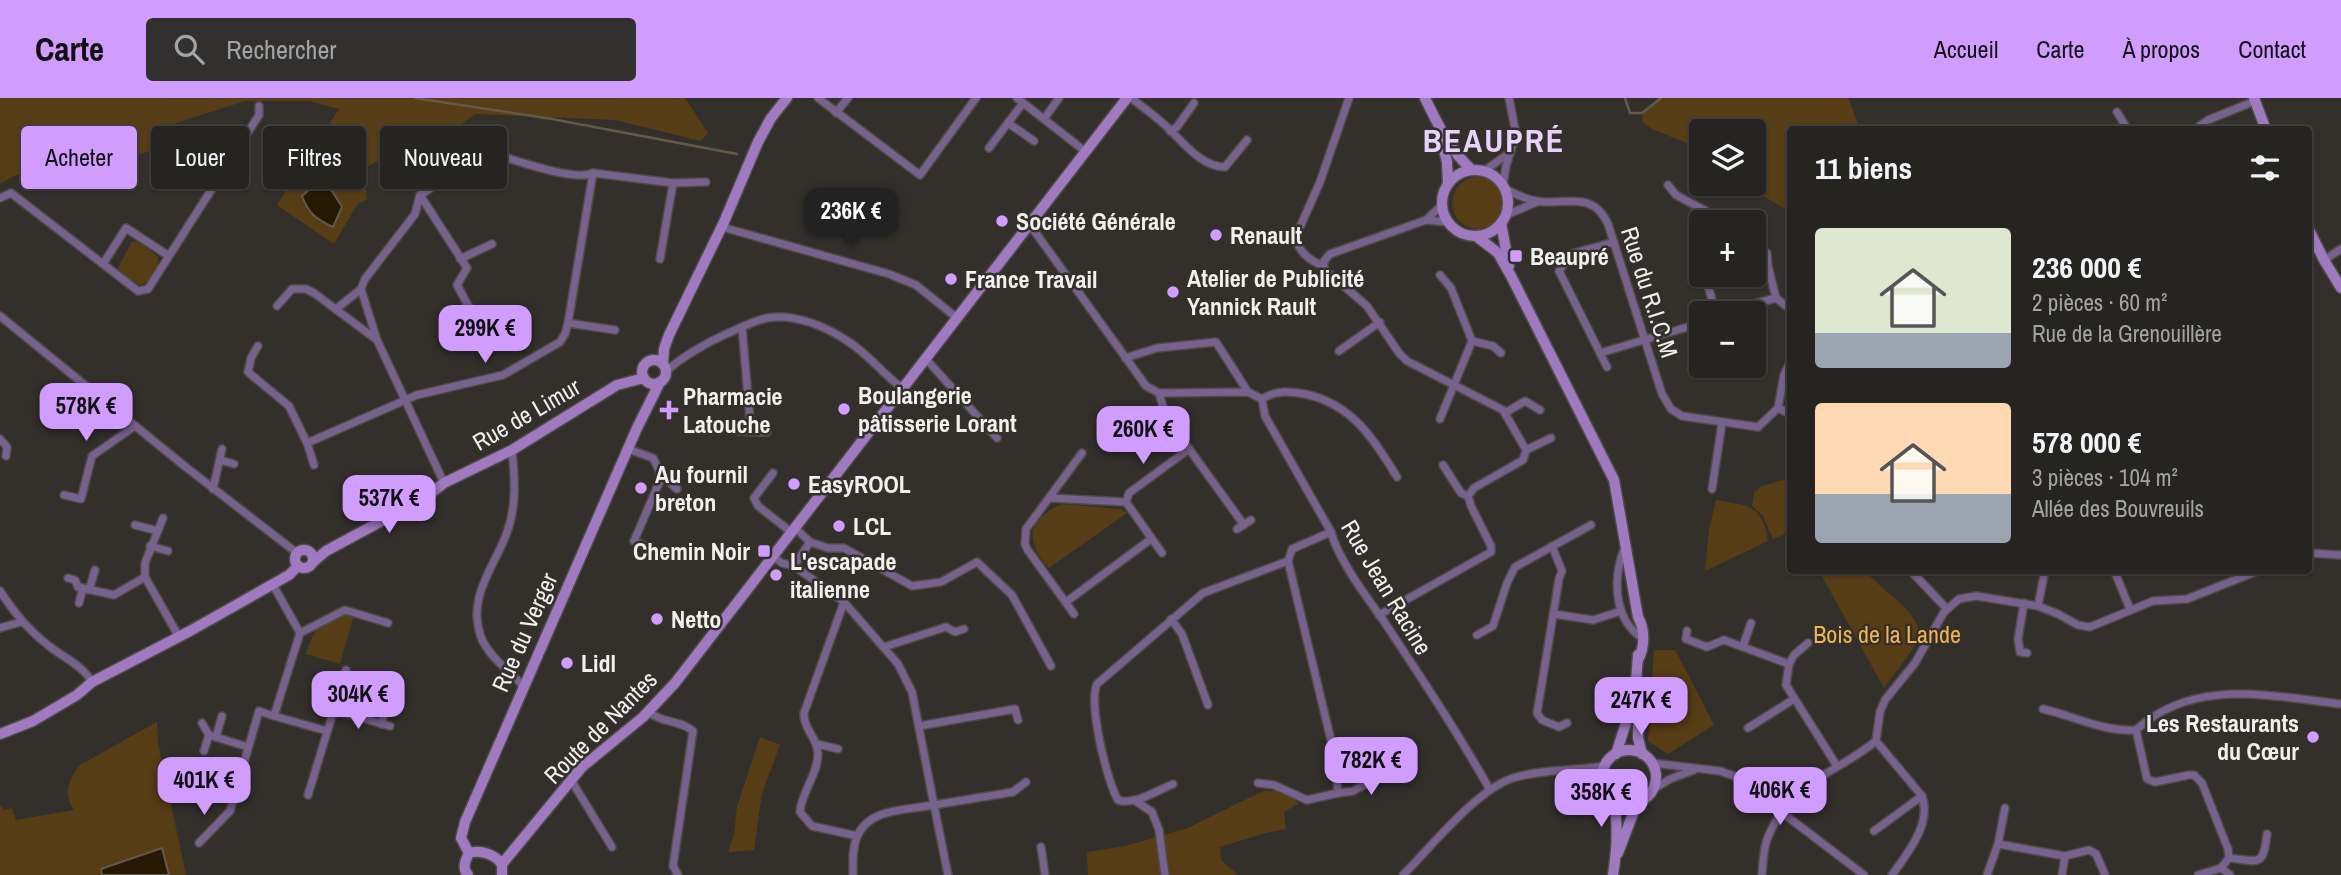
<!DOCTYPE html>
<html lang="fr">
<meta charset="utf-8">
<style>
:root{--surface:#262421;--page:#32302e;--text:#f1f3f6;--muted:#a4a4a5;--line:#42413f;--accent:#d09dff}
body{margin:0;font-family:"Archivo Narrow",sans-serif;background:var(--page);color:var(--text);height:100vh;display:flex;flex-direction:column;font-size:26px;white-space:nowrap}
*{box-sizing:border-box;margin:0}
p{font-size:23px;color:var(--muted)}
.icon{flex:none;width:38px;height:38px;fill:none;stroke:currentColor;stroke-width:2;stroke-linecap:round;stroke-linejoin:round}
.map{position:relative;flex:1;overflow:hidden}
.details{position:absolute;left:1787px;top:28px;width:525px;height:448px;display:flex;flex-direction:column;background:var(--surface);border-radius:7px;box-shadow:0 2px 5px #0004,0 0 0 2px var(--line)}
.details>*{flex:none}
.hud{position:absolute;left:21px;top:28px;width:665px;height:63px;display:flex;gap:14px}
.controls{position:absolute;left:1689px;top:21px;display:grid;gap:14px}
.controls a{display:grid;place-items:center;width:77px;height:77px;border-radius:7px;background:var(--surface);box-shadow:0 2px 5px #0004,0 0 0 2px var(--line);font-size:35px}
.price{position:absolute;translate:-50% -60px;padding:0 16px;border-radius:14px;background:var(--accent);color:#111;font-size:23px;line-height:46px;filter:drop-shadow(0 2px 4px #0008)}
.price::after{content:'';position:absolute;left:50%;top:42px;width:21px;height:16px;margin-left:-10px;background:inherit;clip-path:polygon(0 0,100% 0,50% 100%)}
.price.active{background:#222;color:#fff}
ul{padding:0;list-style:none}
li{display:flex;align-items:center;gap:21px;height:175px;padding:0 28px}
li span{display:grid;place-items:center;flex:none;width:196px;height:140px;border-radius:7px;color:#555}
li>.icon{margin-inline-start:auto}
span .icon{width:84px;height:84px;fill:#fffc;stroke-width:1}
li b{font-size:30px}
h2{display:flex;justify-content:space-between;align-items:center;height:84px;padding:0 28px;font-size:30px}
.chip{padding:0 24px;border-radius:7px;background:var(--surface);box-shadow:0 2px 5px #0004,0 0 0 2px var(--line);font-size:24px;line-height:63px}
.chip.active{background:var(--accent);color:#111}
header{display:flex;align-items:center;gap:42px;box-sizing:border-box;height:98px;padding:0 35px;background:var(--accent);color:#111}
header strong{font-size:33px}
nav{display:flex;gap:38px;margin-inline-start:auto;font-size:24px}
.search{width:490px;height:63px;background:var(--page);display:flex;align-items:center;gap:18px;box-sizing:border-box;padding:0 24px;border-radius:7px;color:var(--muted);font-size:26px}
.map>svg:first-child{display:block}
.green{fill:#573d16}
.water{fill:#261803;stroke:#635949;stroke-width:2}
.lines{fill:none;stroke-linecap:round;stroke-linejoin:round}
.stream{stroke:#635949;stroke-width:2.5}
.street-casing{stroke:#4e4b47;stroke-width:10}
.secondary-casing{stroke:#4e4b47;stroke-width:13}
.street{stroke:#77618d;stroke-width:7}
.secondary{stroke:#9f7ac1;stroke-width:10}
.poi-dot{fill:#d09dff;stroke:#33302c;stroke-width:2.5}
.labels{text-anchor:middle;dominant-baseline:central;stroke-width:5;stroke-linejoin:round;paint-order:stroke}
.poi-label{font-size:24px;font-weight:bold;fill:#f2f0ed;stroke:#33302c;text-anchor:start}
.street-label{font-size:24px;fill:#f2f0ed;stroke:#33302c}
.park-label{font-size:24px;fill:#f2b355;stroke:#33302c}
.district-label{font-size:32px;font-weight:bold;letter-spacing:2px;fill:#e7d2fc;stroke:#33302c}
</style>
<header>
<strong>Carte</strong>
<div class="search"><svg class="icon" aria-label="search" viewBox="0 0 24 24"><circle cx="10" cy="10" r="6"/><path d="M15 15l6 6"/></svg>Rechercher</div>
<nav><a>Accueil</a><a>Carte</a><a>À propos</a><a>Contact</a></nav>
</header>
<div class="map">
<svg width="2341" height="777" viewBox="0 0 2341 777">
<rect width="100%" height="100%" fill="#33302c"/>
<g class="green">
<polygon points="0,0 685,0 708,35 701,43 615,22 475,16 447,37 459,64 410,89 387,58 355,75 366,93 367,101 357,107 334,146 277,107 339,11 309,3 245,3 173,26 167,48 88,71 65,58 12,79 0,86"/>
<polygon points="1661,0 1848,0 1860,31 1790,32 1790,114 1743,86 1754,86 1754,33 1701,33 1701,50 1696,49 1652,31 1642,24 1643,15"/>
<circle cx="1478" cy="105" r="26"/>
<path d="M136 143 140 144 158 159C159 170 151 184 140 187L120 175 118 170 132 144Z"/>
<polygon points="1790,380 1790,439 1785,436 1773,441 1763,418 1752,408 1754,395 1762,388"/>
<path d="M1716 402C1748 408 1762 405 1768 443L1705 473 1709 432Z"/>
<path d="M1063 406 1120 411 1127 415 1049 470C1024 443 1027 420 1063 406Z"/>
<path d="M1819 473H1866C1882 495 1920 511 1920 541L1884 590Z"/>
<path d="M343 516 353 520 340 566 306 556C315 527 318 529 343 516Z"/>
<polygon points="1654,552 1675,552 1714,627 1668,656 1648,643"/>
<path d="M157 624 158 645 186 777H0V707L4 712 12 710 16 722 74 712C63 697 68 682 80 667Z"/>
<polygon points="760,639 780,647 762,695 754,752 728,754 734,737 737,709"/>
<polygon points="1263,693 1279,693 1299,705 1284,714 1286,731 1265,735 1220,749 1221,762 1238,777 1088,777 1087,754 1126,748 1188,730"/>
</g>
<g class="water">
<path d="M316 86 332 93 342 109 333 129C316 121 309 116 302 98Z"/>
<polygon points="162,750 169,777 102,777 101,771"/>
</g>
<g class="lines">
<g class="stream">
<polyline points="415,0 552,21 737,56"/>
<polyline points="1625,0 1630,15 1642,15 1661,0"/>
</g>
<g class="street-casing">
<g id="street">
<polyline points="818,0 920,77 976,0"/>
<polyline points="1017,0 1086,54"/>
<path d="M1131 0C1143 9 1155 18 1166 28 1182 43 1201 69 1225 69L1247 42"/>
<polyline points="2117,14 2128,32"/>
<polyline points="836,15 848,0"/>
<polyline points="1044,21 1059,0"/>
<polyline points="1008,25 1034,43"/>
<polyline points="2194,32 2208,22 2255,3"/>
<polyline points="1170,33 1177,29 1194,5"/>
<polyline points="989,50 1023,5"/>
<polyline points="1484,73 1508,56"/>
<polyline points="593,75 568,225 615,232"/>
<polyline points="1668,87 1676,97 1706,113 1707,122"/>
<polyline points="1503,88 1506,68 1516,36 1509,0"/>
<path d="M1505 91C1515 96 1525 101 1536 103 1565 108 1592 91 1608 126L1662 296 1671 311 1682 318 1758 329 1778 310 1784 277 1790 264"/>
<polyline points="420,97 467,170 457,187 470,211"/>
<polyline points="0,100 11,95 138,193 148,191 259,17 259,8"/>
<polyline points="1506,117 1537,104"/>
<polyline points="1426,122 1442,107"/>
<polyline points="1030,127 1146,288 1159,295 1166,319 1244,427"/>
<polyline points="722,129 889,176 916,187 957,220"/>
<polyline points="1701,132 1696,142 1701,161"/>
<polyline points="1614,144 1571,156 1559,173 1600,255 1701,225"/>
<polyline points="460,161 492,146"/>
<polyline points="660,161 673,85"/>
<polyline points="2324,162 2341,151"/>
<polyline points="103,166 126,130 169,158"/>
<path d="M1323 167C1311 164 1296 152 1296 138L1320 84 1349 0"/>
<polyline points="1705,177 1714,209 1717,213 1727,213 1776,200 1768,168 1767,155 1754,146"/>
<polyline points="1776,200 1790,211"/>
<polyline points="277,208 292,191 306,191 314,195 377,242"/>
<polyline points="336,211 361,191"/>
<polyline points="0,218 187,370 297,455"/>
<polyline points="742,229 751,334"/>
<polyline points="1472,243 1493,248 1501,255"/>
<polyline points="258,248 251,260 248,274 289,308 307,345 417,297 503,277 560,244 565,236 568,225"/>
<polyline points="1339,253 1380,224"/>
<polyline points="1600,255 1607,269"/>
<polyline points="1125,260 1157,250 1216,244 1248,294"/>
<polyline points="926,261 997,340"/>
<path d="M666 273C685 257 704 246 726 236 740 230 753 223 767 220 795 215 827 229 849 244 869 257 883 276 902 290"/>
<polyline points="1159,295 1248,294 1262,301"/>
<path d="M1262 301 1265 318 1331 434C1338 461 1366 498 1383 522 1420 578 1457 633 1490 692"/>
<path d="M1262 301C1277 292 1289 293 1305 296 1352 306 1374 341 1397 379"/>
<polyline points="1778,310 1790,316"/>
<polyline points="1505,315 1525,303 1540,312"/>
<polyline points="1440,321 1472,243 1451,190 1440,177"/>
<polyline points="739,333 767,334"/>
<polyline points="0,341 7,349 6,358"/>
<polyline points="307,345 314,367"/>
<polyline points="628,351 653,360 662,378 677,391"/>
<path d="M512 352C515 381 517 409 506 437 493 471 467 499 481 539 488 558 510 573 523 588"/>
<polyline points="1526,352 1551,340"/>
<polyline points="220,362 234,366"/>
<polyline points="1443,367 1461,395 1468,398"/>
<polyline points="773,375 754,400 758,408 791,434"/>
<path d="M444 385 377 242 361 191 365 181 415 116 420 97 446 80 494 56C516 62 574 84 593 75L673 85 706 84"/>
<polyline points="213,391 222,351"/>
<polyline points="1712,391 1722,325"/>
<polyline points="64,397 81,401 92,358 135,328"/>
<polyline points="1050,400 1126,404"/>
<polyline points="1126,404 1129,395 1189,351"/>
<polyline points="1126,404 1162,455"/>
<polyline points="163,420 145,465 145,479 179,539"/>
<polyline points="135,427 158,433"/>
<polyline points="794,429 810,444 828,450 844,450 912,488 941,484 977,464 1012,497 1051,568"/>
<polyline points="1237,431 1251,422"/>
<polyline points="643,447 634,443 662,378"/>
<polyline points="150,448 168,453"/>
<polyline points="1552,448 1562,473 1559,481 1537,615 1542,622 1559,629 1567,625"/>
<path d="M1625 449C1613 477 1613 517 1638 537"/>
<polyline points="2308,455 2341,457"/>
<path d="M772 458 782 465 794 468 844 504 898 566 912 594 934 707C907 712 868 710 857 739 852 750 853 765 853 777"/>
<polyline points="794,468 810,444"/>
<polyline points="1910,472 1947,511"/>
<polyline points="2114,472 2130,511"/>
<polyline points="68,480 75,482 78,489 114,497 145,479"/>
<polyline points="89,492 95,472"/>
<path d="M0 493C14 515 28 532 49 548 64 560 82 567 92 584"/>
<path d="M844 504 804 615C803 631 818 640 818 656 818 676 801 695 800 714L812 728 857 738"/>
<polyline points="1066,504 1151,441"/>
<polyline points="79,505 83,490"/>
<polyline points="2024,505 2018,541 2020,554 2027,555"/>
<polyline points="2038,508 2045,472"/>
<polyline points="1074,516 1027,451 1025,446 1026,431 1082,355"/>
<polyline points="1554,516 1593,522 1621,513"/>
<polyline points="1379,517 1491,454 1491,448 1471,408 1468,398 1474,390 1523,362 1526,352 1503,312 1407,263 1399,255 1367,208 1324,171 1324,163 1330,156 1426,122 1448,124"/>
<polyline points="1171,521 1182,536 1208,607"/>
<polyline points="0,530 21,524"/>
<polyline points="1687,533 1686,541 1707,549 1724,542 1789,566 1786,587 1837,668"/>
<polyline points="300,535 345,512 388,525"/>
<polyline points="1477,537 1493,528 1507,485 1515,469 1591,427"/>
<polyline points="1743,548 1751,525"/>
<polyline points="884,549 946,529 955,534 964,531"/>
<polyline points="1789,566 1794,557 1808,545"/>
<path d="M2043 611C2074 618 2103 634 2136 632 2194 579 2270 598 2341 606"/>
<polyline points="333,612 390,628"/>
<path d="M649 614C661 625 681 622 693 633L673 768 678 777"/>
<polyline points="274,618 327,633"/>
<polyline points="202,625 209,637 248,649"/>
<polyline points="381,626 388,605"/>
<polyline points="919,628 1015,611 1018,622"/>
<polyline points="1748,630 1794,601"/>
<polyline points="2136,632 2147,681 2155,684 2189,677 2194,677 2202,685 2228,751 2229,760"/>
<polyline points="216,639 222,618"/>
<path d="M1876 643 1922 698C1932 726 1907 756 1892 777"/>
<polyline points="817,646 838,651"/>
<polyline points="204,653 209,637"/>
<polyline points="1652,665 1720,673 1734,678 1864,777"/>
<polyline points="1561,675 1604,689"/>
<polyline points="571,682 612,749"/>
<polyline points="1258,685 1274,687 1307,702 1338,695 1335,659 1288,463"/>
<path d="M1173 686C1158 692 1134 708 1118 702 1107 684 1088 605 1097 586L1203 495 1288 463 1292 451 1331 434"/>
<polyline points="1652,692 1670,681 1694,672"/>
<polyline points="1338,695 1353,693 1395,670"/>
<polyline points="308,697 346,572"/>
<polyline points="1134,702 1152,714 1159,732 1165,777"/>
<polyline points="1874,733 1922,698"/>
<polyline points="199,745 230,713 259,613 274,618 300,535 273,487"/>
<polyline points="1998,746 2065,758 2089,752 2096,756 2105,777"/>
<polyline points="1041,749 1045,777"/>
<polyline points="2221,770 2230,777"/>
<polyline points="948,777 934,707 1013,694 1026,684"/>
<path d="M1403 777C1431 749 1476 692 1513 680 1542 671 1574 673 1604 668"/>
<path d="M1762 777C1763 765 1763 750 1768 739 1792 681 1833 678 1876 643L1880 614 1885 602 1915 565 1944 514 1959 501 1976 498 2038 508 2058 516 2078 527 2090 529 2153 503 2187 501 2260 472"/>
<polyline points="1987,777 1998,746 2005,710"/>
<polyline points="2062,777 2065,758"/>
<path d="M2198 777 2221 770 2229 760C2259 763 2263 770 2267 736"/>
</g>
</g>
<g class="secondary-casing">
<g id="secondary">
<path d="M1425 0C1437 25 1451 54 1472 72"/>
<polyline points="2254,0 2266,32"/>
<polyline points="1440,36 1447,64 1448,86"/>
<circle cx="1475" cy="105" r="33"/>
<polyline points="1501,125 1509,168"/>
<polyline points="2308,130 2324,162 2341,190"/>
<path d="M1476 138 1498 155 1511 178 1614 382 1638 519C1645 531 1645 549 1638 562"/>
<circle cx="654" cy="274" r="12"/>
<polyline points="663,266 664,251 669,237 724,124 758,44 771,20 787,0"/>
<circle cx="304" cy="461" r="9"/>
<polyline points="313,464 326,453 426,399 444,385 512,352 617,287 644,280"/>
<polyline points="1638,557 1635,597 1638,607 1638,640 1642,656"/>
<polyline points="0,636 33,623 77,597 92,584 190,533 289,477 298,468"/>
<circle cx="1629" cy="679" r="27"/>
<polyline points="1616,656 1635,597"/>
<polyline points="469,755 461,740 465,724 637,330 660,284"/>
<polyline points="1618,755 1637,705"/>
<polyline points="502,766 582,669 643,619 675,585 1127,0"/>
<path d="M468 777C462 770 465 763 469 755 481 751 495 757 502 766V777"/>
<path d="M1613 777C1617 752 1619 726 1613 701"/>
</g>
</g>
<use href="#street" class="street"/>
<use href="#secondary" class="secondary"/>
</g>
<g class="poi-dot">
<circle cx="1002" cy="123" r="7"/>
<circle cx="1216" cy="137" r="7"/>
<rect x="1509" y="151" width="14" height="14" rx="3.5"/>
<circle cx="951" cy="181" r="7"/>
<circle cx="1173" cy="194" r="7"/>
<circle cx="844" cy="311" r="7"/>
<path d="M665.5 301.5h7v7h7v7h-7v7h-7v-7h-7v-7h7z"/>
<circle cx="794" cy="386" r="7"/>
<circle cx="641" cy="390" r="7"/>
<circle cx="839" cy="428" r="7"/>
<rect x="757" y="446" width="14" height="14" rx="3.5"/>
<circle cx="776" cy="477" r="7"/>
<circle cx="657" cy="521" r="7"/>
<circle cx="567" cy="565" r="7"/>
<circle cx="2313" cy="639" r="7"/>
</g>
<g class="labels">
<g class="poi-label">
<text x="1016" y="123">Société Générale</text>
<text x="1230" y="137">Renault</text>
<text x="1530" y="158">Beaupré</text>
<text x="1187" y="180">Atelier de Publicité<tspan x="1187" dy="28">Yannick Rault</tspan></text>
<text x="965" y="181">France Travail</text>
<text x="858" y="297">Boulangerie<tspan x="858" dy="28">pâtisserie Lorant</tspan></text>
<text x="683" y="298">Pharmacie<tspan x="683" dy="28">Latouche</tspan></text>
<text x="655" y="376">Au fournil<tspan x="655" dy="28">breton</tspan></text>
<text x="808" y="386">EasyROOL</text>
<text x="853" y="428">LCL</text>
<text x="750" y="453" text-anchor="end">Chemin Noir</text>
<text x="790" y="463">L'escapade<tspan x="790" dy="28">italienne</tspan></text>
<text x="671" y="521">Netto</text>
<text x="581" y="565">Lidl</text>
<text x="2299" y="625" text-anchor="end">Les Restaurants<tspan x="2299" dy="28">du Cœur</tspan></text>
</g>
<g class="street-label">
<text transform="translate(1650 194) rotate(72)">Rue du R.I.C.M</text>
<text transform="translate(526 316) rotate(-30)">Rue de Limur</text>
<text transform="translate(1387 489) rotate(59)">Rue Jean Racine</text>
<text transform="translate(524 534) rotate(-66)">Rue du Verger</text>
<text transform="translate(600 629) rotate(-45)">Route de Nantes</text>
</g>
<g class="park-label">
<text x="1887" y="536">Bois de la Lande</text>
</g>
<g class="district-label">
<text x="1494" y="42">BEAUPRÉ</text>
</g>
</g>
</svg>
<div class="controls">
<a><svg class="icon" aria-label="layers" viewBox="0 0 24 24"><path d="M12 4l9 5-9 5-9-5zM3 14l9 5 9-5"/></svg></a>
<a>+</a>
<a>−</a>
</div>
<b class="price active" style="left:851px;top:150px">236K €</b>
<b class="price" style="left:485px;top:267px">299K €</b>
<b class="price" style="left:86px;top:345px">578K €</b>
<b class="price" style="left:1143px;top:368px">260K €</b>
<b class="price" style="left:389px;top:437px">537K €</b>
<b class="price" style="left:358px;top:633px">304K €</b>
<b class="price" style="left:1641px;top:639px">247K €</b>
<b class="price" style="left:1371px;top:699px">782K €</b>
<b class="price" style="left:204px;top:719px">401K €</b>
<b class="price" style="left:1780px;top:729px">406K €</b>
<b class="price" style="left:1601px;top:731px">358K €</b>
<div class="hud">
<a class="chip active">Acheter</a>
<a class="chip">Louer</a>
<a class="chip">Filtres</a>
<a class="chip">Nouveau</a>
</div>
<section class="details">
<h2>11 biens<svg class="icon" aria-label="filters" viewBox="0 0 24 24"><path d="M4 7h16M4 17h16"/><circle cx="9" cy="7" r="2"/><circle cx="15" cy="17" r="2"/></svg></h2>
<ul>
<li><span style="background:linear-gradient(#dfe7d0 75%,#9aa5b1 0)"><svg class="icon" aria-label="home" viewBox="0 0 24 24"><path d="M3 11l9-7 9 7M6 9v11h12V9"/></svg></span><div><b>236 000 €</b><p>2 pièces · 60 m²</p><p>Rue de la Grenouillère</p></div></li>
<li><span style="background:linear-gradient(#ffd9b3 65%,#9aa5b1 0)"><svg class="icon" aria-label="home" viewBox="0 0 24 24"><path d="M3 11l9-7 9 7M6 9v11h12V9"/></svg></span><div><b>578 000 €</b><p>3 pièces · 104 m²</p><p>Allée des Bouvreuils</p></div></li>
</ul>
</section>
</div>
